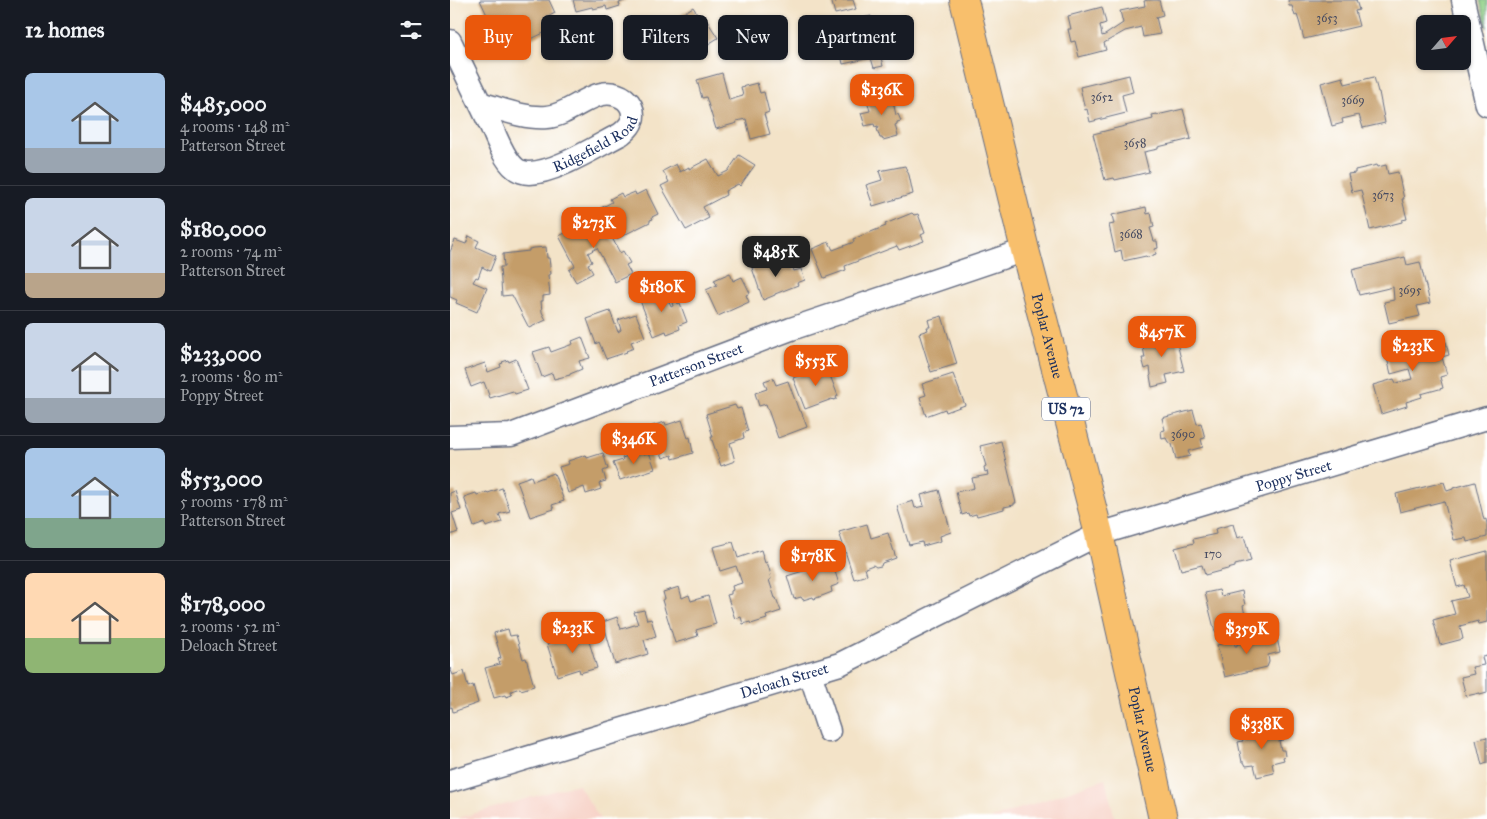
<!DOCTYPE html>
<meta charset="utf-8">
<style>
:root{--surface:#171b24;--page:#20242c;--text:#f1f3f6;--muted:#9ea1a6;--line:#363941;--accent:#ea580c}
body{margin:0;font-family:"IM FELL Great Primer",serif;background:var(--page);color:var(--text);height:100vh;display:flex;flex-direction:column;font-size:19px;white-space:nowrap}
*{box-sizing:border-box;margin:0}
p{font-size:16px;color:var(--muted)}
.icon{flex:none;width:28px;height:28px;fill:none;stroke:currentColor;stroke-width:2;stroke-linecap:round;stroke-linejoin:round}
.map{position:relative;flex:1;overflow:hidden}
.drawer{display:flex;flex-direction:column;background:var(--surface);width:450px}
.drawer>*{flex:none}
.hud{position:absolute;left:15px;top:15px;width:475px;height:45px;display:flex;gap:10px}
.needle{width:32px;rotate:62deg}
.fabs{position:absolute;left:966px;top:15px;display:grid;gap:10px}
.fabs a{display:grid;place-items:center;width:55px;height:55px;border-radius:8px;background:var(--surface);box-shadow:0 1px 4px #0004;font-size:25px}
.price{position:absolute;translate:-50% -42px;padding:0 11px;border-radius:10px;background:var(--accent);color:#fff;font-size:16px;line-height:32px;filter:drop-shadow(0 1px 2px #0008)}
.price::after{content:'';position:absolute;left:50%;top:30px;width:15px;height:11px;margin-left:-8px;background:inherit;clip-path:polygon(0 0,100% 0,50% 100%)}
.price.selected{background:#222;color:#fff}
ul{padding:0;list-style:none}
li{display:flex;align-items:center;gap:15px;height:125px;padding:0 25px}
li+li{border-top:1px solid var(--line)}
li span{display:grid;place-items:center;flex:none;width:140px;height:100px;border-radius:8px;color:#555}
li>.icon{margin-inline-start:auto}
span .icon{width:60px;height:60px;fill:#fffc;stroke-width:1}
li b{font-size:21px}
h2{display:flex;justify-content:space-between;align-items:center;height:60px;padding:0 25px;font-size:21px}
.chip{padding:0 18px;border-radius:8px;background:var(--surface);box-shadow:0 1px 4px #0004;font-size:18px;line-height:45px}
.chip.selected{background:var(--accent);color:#fff}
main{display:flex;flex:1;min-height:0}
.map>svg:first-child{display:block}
.built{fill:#f7d1c6}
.green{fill:#92d187;stroke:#568072}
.building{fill:#c49d69}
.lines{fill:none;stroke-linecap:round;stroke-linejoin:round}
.minor-casing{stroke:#676e83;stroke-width:25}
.major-casing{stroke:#676e83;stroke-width:30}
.minor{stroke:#fff;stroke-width:22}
.major{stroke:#f8bf6c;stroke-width:28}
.labels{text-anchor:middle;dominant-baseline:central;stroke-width:5;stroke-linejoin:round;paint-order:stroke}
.number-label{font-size:12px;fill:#454a61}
.shield{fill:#fff;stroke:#5f6d8e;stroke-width:1}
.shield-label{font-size:14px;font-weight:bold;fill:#1b2f5e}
.street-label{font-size:15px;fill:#1b2f5e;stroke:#fff}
</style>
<main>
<section class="drawer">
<h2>12 homes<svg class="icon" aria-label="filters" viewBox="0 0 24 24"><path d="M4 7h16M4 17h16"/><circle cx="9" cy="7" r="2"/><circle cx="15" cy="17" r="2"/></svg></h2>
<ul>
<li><span style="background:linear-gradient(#a9c7e8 75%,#9aa5b1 0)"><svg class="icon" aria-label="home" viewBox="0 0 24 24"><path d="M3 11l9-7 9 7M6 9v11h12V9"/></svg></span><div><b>$485,000</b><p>4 rooms · 148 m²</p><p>Patterson Street</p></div></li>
<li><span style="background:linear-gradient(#c9d6e8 75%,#b9a48a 0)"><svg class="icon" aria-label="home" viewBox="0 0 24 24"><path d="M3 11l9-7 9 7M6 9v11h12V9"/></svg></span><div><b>$180,000</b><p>2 rooms · 74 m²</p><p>Patterson Street</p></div></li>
<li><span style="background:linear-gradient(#c9d6e8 75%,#9aa5b1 0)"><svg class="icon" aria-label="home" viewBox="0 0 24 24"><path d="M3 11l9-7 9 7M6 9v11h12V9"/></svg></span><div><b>$233,000</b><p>2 rooms · 80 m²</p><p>Poppy Street</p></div></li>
<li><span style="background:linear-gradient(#a9c7e8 70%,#7fa58c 0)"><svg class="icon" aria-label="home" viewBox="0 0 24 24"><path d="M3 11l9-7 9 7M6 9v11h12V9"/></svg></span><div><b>$553,000</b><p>5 rooms · 178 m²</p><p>Patterson Street</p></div></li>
<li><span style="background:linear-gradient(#ffd9b3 65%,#8fb573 0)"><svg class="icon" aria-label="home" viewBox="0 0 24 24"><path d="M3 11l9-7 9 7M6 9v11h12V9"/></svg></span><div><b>$178,000</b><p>2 rooms · 52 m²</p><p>Deloach Street</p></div></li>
</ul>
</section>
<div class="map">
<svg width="1037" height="819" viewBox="0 0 1037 819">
<rect width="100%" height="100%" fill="#fff"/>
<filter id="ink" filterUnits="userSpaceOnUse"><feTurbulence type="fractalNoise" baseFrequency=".02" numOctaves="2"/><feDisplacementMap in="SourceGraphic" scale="10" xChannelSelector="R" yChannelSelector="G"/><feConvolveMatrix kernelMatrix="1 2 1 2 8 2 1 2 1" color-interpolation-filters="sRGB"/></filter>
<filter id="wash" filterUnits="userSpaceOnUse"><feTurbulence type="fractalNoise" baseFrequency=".0096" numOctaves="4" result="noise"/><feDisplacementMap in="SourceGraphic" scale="20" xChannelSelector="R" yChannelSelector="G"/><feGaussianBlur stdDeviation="1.12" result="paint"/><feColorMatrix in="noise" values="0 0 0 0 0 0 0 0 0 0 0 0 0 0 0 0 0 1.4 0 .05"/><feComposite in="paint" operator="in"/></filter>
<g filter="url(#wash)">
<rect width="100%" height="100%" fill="#f3e3c8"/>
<g class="built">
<polygon points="655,779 665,819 540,819"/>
<polygon points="128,784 150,819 5,819"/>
</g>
<polygon class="green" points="1030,0 1037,0 1037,28"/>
<g id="blocks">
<g class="building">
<polygon points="30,0 99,0 105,13 94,19 100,30 81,39 77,30 52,42 48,32 45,31 43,27 43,22 39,14 37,15"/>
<polygon points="123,0 177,0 169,3 170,6 157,10 156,6 143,9 142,7 126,11"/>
<polygon points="386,0 403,0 406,9 385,14 382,3 386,2"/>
<polygon points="698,0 709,0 713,15 706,17 710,34 693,37 691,27 675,31 654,43 656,50 629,57 625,41 621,42 618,29 621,29 618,16 652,7 656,23 650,25 652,36 655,35 673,23 670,11 695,6 694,1"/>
<polygon points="838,0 906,0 909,10 905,11 909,26 854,39 849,21 847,15 845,16 842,6 839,6"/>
<polygon points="243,7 250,18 254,16 268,38 242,54 232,38 227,42 218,27 223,24 221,21"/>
<polygon points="421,16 433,66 424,68 421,58 393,64 388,40 381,42 377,26"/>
<polygon points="272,73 279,100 293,96 291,87 307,83 310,93 314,92 319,112 314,114 320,134 301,139 296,119 286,121 287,123 266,129 256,97 252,98 247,80"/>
<polygon points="679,75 683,92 672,95 676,113 640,122 637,109 635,110 630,87"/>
<polygon points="893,77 895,84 924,77 928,92 929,92 935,123 913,128 909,115 892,119 893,123 882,126 871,83"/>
<polygon points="441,93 446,115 448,114 451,121 447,122 447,124 445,125 448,136 433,140 432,138 430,138 427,129 429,128 428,126 425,127 424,124 415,126 411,113 420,111 417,100"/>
<polygon points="733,109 741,139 708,147 708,149 694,152 699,172 665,180 664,178 655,180 643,134 703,119 702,115 707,114 707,115"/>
<polygon points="289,155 305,165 290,186 288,184 275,191 276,195 253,207 259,218 236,230 211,186 219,182 213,171 226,164 230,172 239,167 239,169 258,159 268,176 278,171"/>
<polygon points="927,165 928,167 936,165 938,174 948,172 954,199 952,199 957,219 952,220 952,222 920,230 911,190 902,192 898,174 905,173 905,170"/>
<polygon points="455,166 459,175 463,194 423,206 416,185 432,180 429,171"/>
<polygon points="196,190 208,214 202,217 203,219 200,220 200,222 166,239 151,208 162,202 160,199 171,193 173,197 185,192 186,195"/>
<polygon points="696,207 697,214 701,213 704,227 700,228 704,241 707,241 708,248 705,249 706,254 703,255 703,256 697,257 696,256 673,261 671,250 665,252 659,225 664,224 662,215"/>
<polygon points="462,213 464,215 468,214 475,233 471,235 474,241 449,250 447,246 395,266 396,270 374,278 362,249 379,242 383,250 404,242 403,239 436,226 435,224"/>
<polygon points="150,215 170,253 173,251 180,263 176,265 181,274 165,282 147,248 138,253 142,262 138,264 143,273 126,282 119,270 125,266 109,236 119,231 118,228 137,218 138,221"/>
<polygon points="19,236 29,241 26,247 46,256 40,271 32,267 28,278 26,277 23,282 37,288 27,312 6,303 7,300 0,297 0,252 5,240 16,244"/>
<polygon points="96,247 97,258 99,258 101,274 98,275 100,295 93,296 93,301 91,301 92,312 96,320 79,328 62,295 52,296 50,267 54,267 53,254 79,251 79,249 84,248"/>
<polygon points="955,257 957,265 970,262 980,303 967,306 970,316 939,323 934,302 944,300 943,287 909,295 902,270"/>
<polygon points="320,261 323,268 341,261 344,271 351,269 355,280 347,283 348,285 325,294 325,295 313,300 302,268"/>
<polygon points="280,273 283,281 292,277 300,293 296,295 299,302 268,316 256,290 267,285 264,280"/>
<polygon points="214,289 221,307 223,306 222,303 227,301 228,304 230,303 237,322 229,325 230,329 217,334 216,331 204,336 189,298"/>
<polygon points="160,311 168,332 171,330 168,320 186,314 195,337 181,342 184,348 176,351 177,352 156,359 149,342 146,344 137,319"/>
<polygon points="492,316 507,364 481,372 469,333 478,330 477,327 480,327 478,320"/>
<polygon points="724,331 734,371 716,375 718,383 702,387 700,376 701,375 700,367 695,369 692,358 695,358 693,347 698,346 696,338"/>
<polygon points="986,332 990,344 996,342 999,355 992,357 997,375 990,377 993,388 971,394 972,397 956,402 957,406 931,414 923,385 944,379 946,383 962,379 959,369 941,374 937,358 950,354 948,350 953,348 951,341"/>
<polygon points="132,337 140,358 129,361 132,369 120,374 120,375 104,379 102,373 92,377 83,352 99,347 101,352 123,344 122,341"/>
<polygon points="66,359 78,390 65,394 63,391 40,398 34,382 21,387 15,370 35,363 38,372 51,367 50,364 53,363 52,362 58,360 59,362"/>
<polygon points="376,365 388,396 386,397 387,399 383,400 382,399 355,409 343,378"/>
<polygon points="503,374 515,405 496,412 495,409 476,416 470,397 476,395 472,384"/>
<polygon points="323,378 326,385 338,381 349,411 351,411 357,427 328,438 316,404 309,406 305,393 317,389 314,381"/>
<polygon points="285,405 287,409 291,408 298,431 293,433 294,438 280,443 285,461 271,466 261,437 263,437 256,414"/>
<polygon points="743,410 747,424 751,423 755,438 751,439 753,447 738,451 740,456 726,459 722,444 718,442 716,438 712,439 711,431 715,430 712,418"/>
<polygon points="232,420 238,438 240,437 243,453 223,459 222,455 213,458 202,426 215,422 216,425"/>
<polygon points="551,441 566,503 564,503 564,505 554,507 554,509 527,516 526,514 519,516 518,513 512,515 506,492 524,488 522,478 538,475 537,471 535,472 534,467 536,466 530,446"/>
<polygon points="193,451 194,454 199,452 205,469 170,480 163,463 173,460 172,458"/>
<polygon points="153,453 158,469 153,471 156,481 149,483 151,489 136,494 134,487 118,493 109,467 119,464 118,461 136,455 137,458"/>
<polygon points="104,473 114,501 102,505 104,509 80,517 67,481 81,476 83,481"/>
<polygon points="994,482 997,491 1003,489 1003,488 1025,482 1034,520 1036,519 1037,524 1037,537 1017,542 1016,538 1004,540 994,501 950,512 946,494"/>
<polygon points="52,488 60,511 49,514 52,522 36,527 35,523 24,527 14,497 26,493 27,495 37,492 38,493"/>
<polygon points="489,490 501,532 490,536 491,541 473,546 472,542 459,545 447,506 463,501 465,508 474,506 471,495"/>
<polygon points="5,491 11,510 2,513 8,532 0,535 0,493"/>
<polygon points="417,524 421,538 438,533 446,558 432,563 431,566 426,567 423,565 415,568 417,575 404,579 389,532"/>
<polygon points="783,524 787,538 794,536 801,561 785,565 785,567 755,575 752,565 731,570 725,548 744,543 743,539 766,534 765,529"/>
<polygon points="283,542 288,558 311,550 315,563 317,562 321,575 320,575 321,579 319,580 325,598 326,598 331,611 316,616 317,619 301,624 300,622 293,624 291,617 285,619 277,595 281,594 281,591 283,590 282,586 292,583 286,566 270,571 263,547"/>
<polygon points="1037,551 1037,622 1029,624 1028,621 1010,626 1013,639 990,645 983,620 1005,614 1001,601 1018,597 1014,585 1007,587 1000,561"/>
<polygon points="382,562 389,584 381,587 382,592 364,599 363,597 353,600 351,597 344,599 337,576"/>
<polygon points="229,587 232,598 239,595 241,601 258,596 266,624 246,630 248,636 225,643 212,600 215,599 213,592"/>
<polygon points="769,590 771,596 792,591 795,605 793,606 797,624 765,632 755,593"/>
<polygon points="194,610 197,620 201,619 206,636 194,640 198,654 165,664 153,622 167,617 171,629 188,624 184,612"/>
<polygon points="135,628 147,668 130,673 129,669 107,676 97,644 120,638 119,633"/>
<polygon points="58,629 60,636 66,635 73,659 76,658 84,686 71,690 70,688 61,691 62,695 56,697 55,695 44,698 35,668 50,664 48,659 51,658 44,633"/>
<polygon points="819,636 819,639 827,638 830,652 818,655 819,662 817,667 775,677 767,645 784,641 785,646 787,646 787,644 804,640 805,642 811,641 810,638"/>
<polygon points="1037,656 1037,693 1030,695 1030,693 1016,696 1011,677 1024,674 1022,667 1034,665 1032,657"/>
<polygon points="0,668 3,675 14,671 18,687 23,685 28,703 3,712 2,707 0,708"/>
<polygon points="830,726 833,740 829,741 831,750 834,750 835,756 833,757 834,760 822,763 824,773 807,777 804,765 796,766 794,762 792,762 788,742 793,741 791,735"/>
<polygon points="1037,737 1037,763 1032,765 1026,740"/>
</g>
</g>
</g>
<g filter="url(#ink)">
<use href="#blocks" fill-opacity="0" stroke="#676e83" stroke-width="1"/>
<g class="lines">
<g class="minor-casing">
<g id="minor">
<polyline points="1013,0 1037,105"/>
<path id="s1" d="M0 41C14 70 28 99 42 128 47 140 55 160 65 168 68 171 75 173 79 173 105 173 147 146 171 134 177 129 183 124 183 115 183 109 180 103 175 99 148 80 124 115 97 117 75 119 51 109 30 103"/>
<path id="s2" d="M0 437 61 435 341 329 575 250"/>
<polyline points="360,673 379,731"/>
<path id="s3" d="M0 781 390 664 649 534 1037 418"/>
</g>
</g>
<g class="major-casing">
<g id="major">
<path id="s4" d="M514 0 575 250 649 534 713 819"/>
</g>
</g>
<use href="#minor" class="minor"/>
<use href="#major" class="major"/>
</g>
</g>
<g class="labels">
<g class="number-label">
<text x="877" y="18">3653</text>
<text x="652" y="97">3652</text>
<text x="903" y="100">3669</text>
<text x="685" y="143">3658</text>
<text x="933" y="195">3673</text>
<text x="681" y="234">3668</text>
<text x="960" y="290">3695</text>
<text x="733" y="434">3690</text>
<text x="763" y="554">170</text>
</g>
<rect class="shield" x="592" y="397.5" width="48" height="23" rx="4"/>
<g class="shield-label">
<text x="616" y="409">US 72</text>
</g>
<g class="street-label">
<text stroke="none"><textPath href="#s1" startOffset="232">Ridgefield Road</textPath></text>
<text stroke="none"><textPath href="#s4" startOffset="346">Poplar Avenue</textPath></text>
<text stroke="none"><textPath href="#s2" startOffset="259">Patterson Street</textPath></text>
<text stroke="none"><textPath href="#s3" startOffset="900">Poppy Street</textPath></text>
<text stroke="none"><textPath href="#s3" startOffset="349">Deloach Street</textPath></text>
<text stroke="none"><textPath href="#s4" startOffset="751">Poplar Avenue</textPath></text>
</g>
</g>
</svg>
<div class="fabs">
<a><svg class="needle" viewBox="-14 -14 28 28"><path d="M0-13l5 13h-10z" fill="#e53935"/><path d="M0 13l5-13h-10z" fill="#9ea1a6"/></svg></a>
</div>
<b class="price" style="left:432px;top:116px">$136K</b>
<b class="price" style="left:144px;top:249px">$273K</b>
<b class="price selected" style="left:326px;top:278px">$485K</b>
<b class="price" style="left:212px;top:313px">$180K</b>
<b class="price" style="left:712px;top:358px">$457K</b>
<b class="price" style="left:963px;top:372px">$233K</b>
<b class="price" style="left:366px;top:387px">$553K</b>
<b class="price" style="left:184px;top:465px">$346K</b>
<b class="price" style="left:363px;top:582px">$178K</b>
<b class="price" style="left:123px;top:654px">$233K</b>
<b class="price" style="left:797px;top:655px">$359K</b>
<b class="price" style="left:812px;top:750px">$338K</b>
<div class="hud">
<a class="chip selected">Buy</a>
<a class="chip">Rent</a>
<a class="chip">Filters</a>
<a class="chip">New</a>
<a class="chip">Apartment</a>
</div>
</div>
</main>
